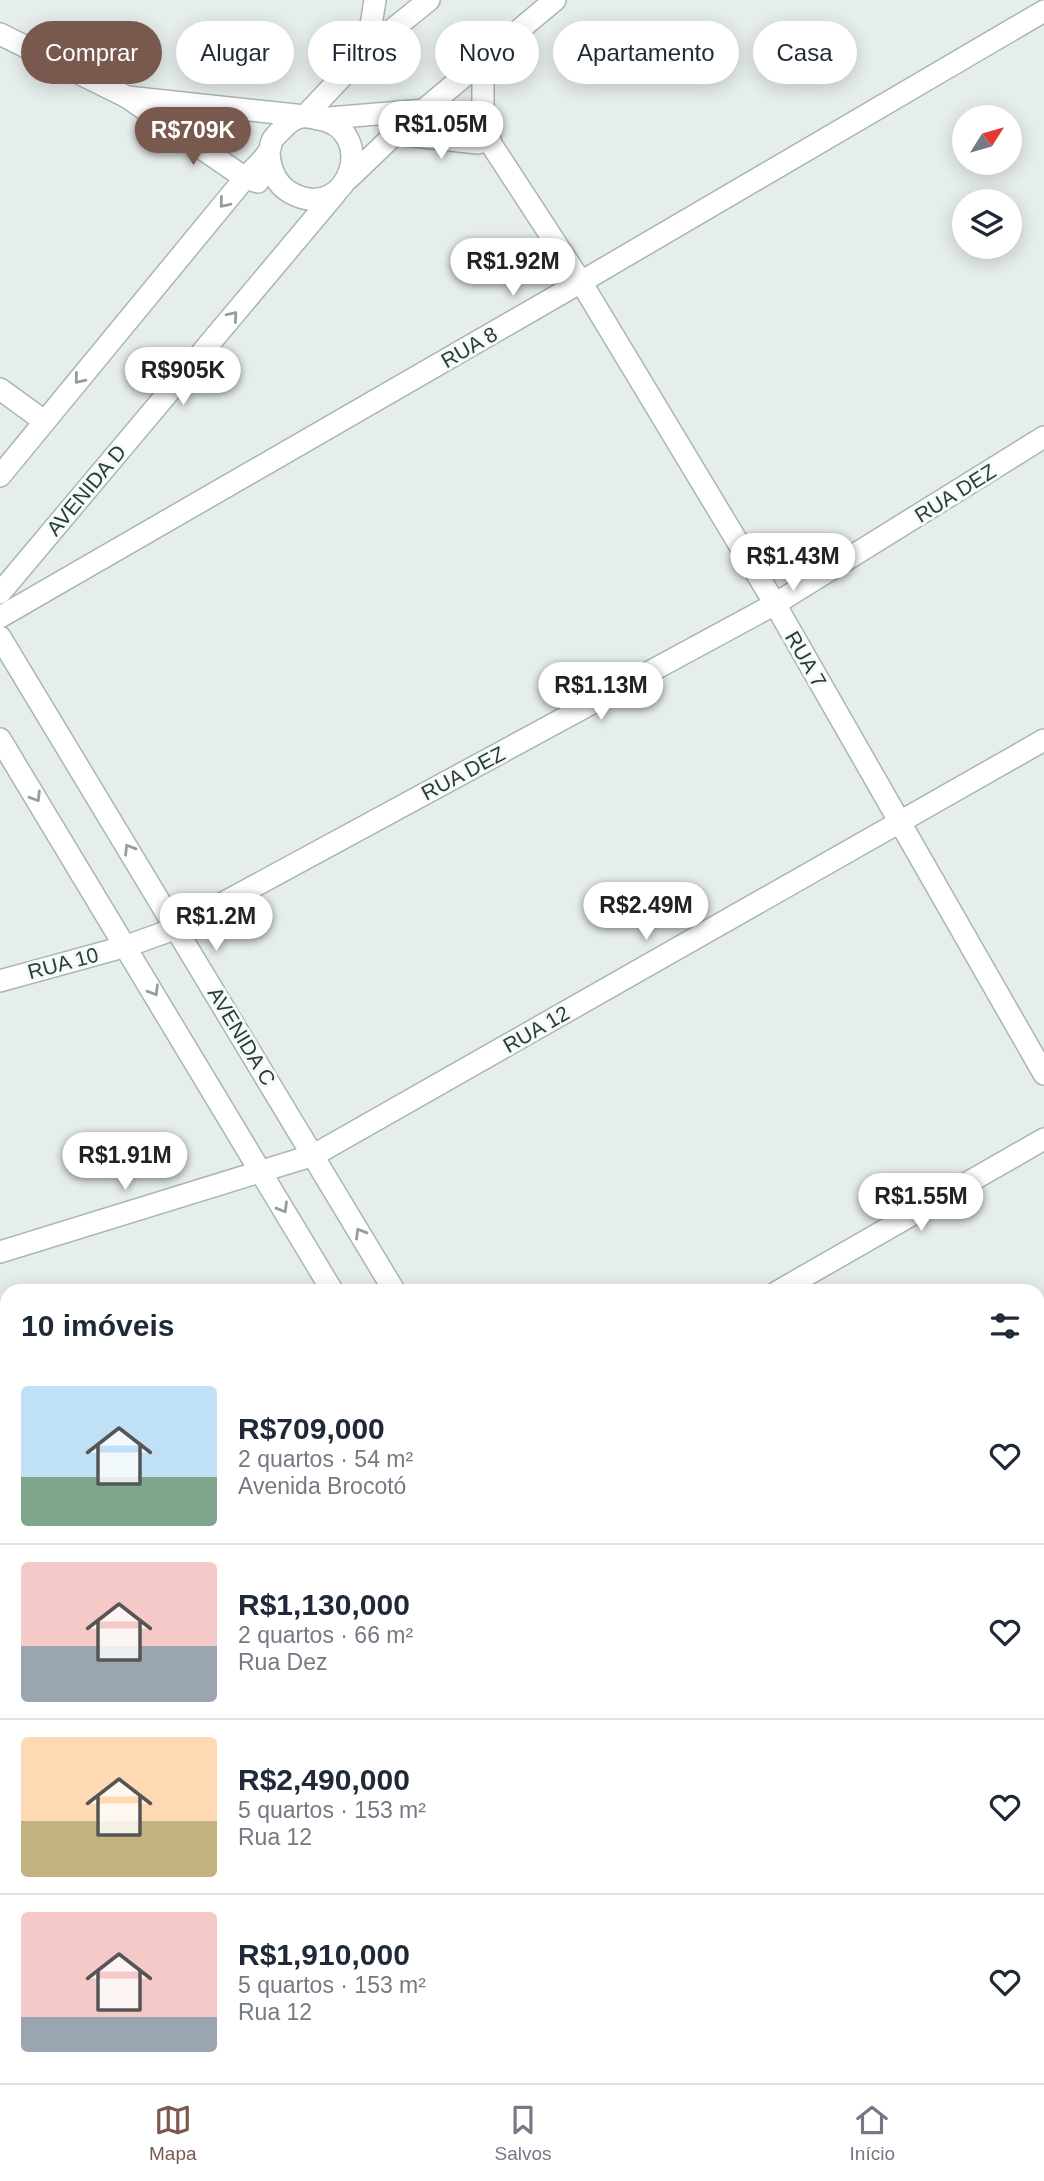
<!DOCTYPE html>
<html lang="pt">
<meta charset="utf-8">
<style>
:root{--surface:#fff;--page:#f2f2f3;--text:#1f2937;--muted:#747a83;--line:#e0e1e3;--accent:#79594e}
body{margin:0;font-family:Arial,sans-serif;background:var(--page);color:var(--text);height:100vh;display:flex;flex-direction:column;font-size:26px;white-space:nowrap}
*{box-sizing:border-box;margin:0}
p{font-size:23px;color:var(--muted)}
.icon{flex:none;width:38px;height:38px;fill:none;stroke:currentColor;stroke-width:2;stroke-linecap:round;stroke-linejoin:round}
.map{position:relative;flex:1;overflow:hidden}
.sheet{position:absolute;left:0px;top:1284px;width:1045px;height:800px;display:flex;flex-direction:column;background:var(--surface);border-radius:21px 21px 0 0;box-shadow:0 4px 18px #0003}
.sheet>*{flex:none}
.hud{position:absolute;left:21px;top:21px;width:1003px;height:63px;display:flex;gap:14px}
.needle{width:46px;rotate:53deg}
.fabs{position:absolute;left:952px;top:105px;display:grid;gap:14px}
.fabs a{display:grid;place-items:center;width:70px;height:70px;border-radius:50%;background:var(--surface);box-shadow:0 4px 18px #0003;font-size:35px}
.price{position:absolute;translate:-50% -60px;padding:0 16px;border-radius:24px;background:#fff;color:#222;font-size:23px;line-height:46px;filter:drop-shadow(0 2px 4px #0008)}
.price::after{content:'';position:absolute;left:50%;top:42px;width:21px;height:16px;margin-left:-10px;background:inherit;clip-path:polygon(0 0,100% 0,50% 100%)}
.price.selected{background:var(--accent);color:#fff}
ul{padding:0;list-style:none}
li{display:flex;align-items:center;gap:21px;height:175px;padding:0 21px}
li+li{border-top:2px solid var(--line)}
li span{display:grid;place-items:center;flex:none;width:196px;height:140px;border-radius:7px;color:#555}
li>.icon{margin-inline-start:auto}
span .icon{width:84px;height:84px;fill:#fffc;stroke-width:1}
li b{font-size:30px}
h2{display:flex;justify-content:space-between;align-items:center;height:84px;padding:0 21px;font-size:30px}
.pill{padding:0 24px;border-radius:32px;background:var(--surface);box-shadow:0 4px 18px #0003;font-size:24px;line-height:63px}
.pill.selected{background:var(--accent);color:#fff}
.dock{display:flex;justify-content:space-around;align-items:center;height:98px;border-top:2px solid var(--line);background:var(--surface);font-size:19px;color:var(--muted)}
.dock a{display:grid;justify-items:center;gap:4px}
.dock .selected{color:var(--accent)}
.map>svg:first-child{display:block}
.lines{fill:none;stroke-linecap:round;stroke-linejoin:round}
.minor-casing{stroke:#a9b6b2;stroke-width:24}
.major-casing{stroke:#c2c9c8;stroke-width:24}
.minor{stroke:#fff;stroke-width:21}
.major{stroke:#6e9f97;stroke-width:21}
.oneway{stroke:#929f9c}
.labels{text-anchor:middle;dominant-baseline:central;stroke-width:6;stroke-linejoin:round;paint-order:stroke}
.street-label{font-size:21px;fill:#263f3a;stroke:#f7faf9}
</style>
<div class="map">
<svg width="1044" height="2083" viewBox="0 0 1044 2083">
<rect width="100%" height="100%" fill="#e6eeeb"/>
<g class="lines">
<g class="minor-casing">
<g id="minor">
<polyline points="0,34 127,97 245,178 258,182"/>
<polyline points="367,50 375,0"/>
<polyline points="483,61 483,109 491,144"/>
<polyline points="127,97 305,116 367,50 429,0"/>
<polyline points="317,119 425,110 491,144 581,282 775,604 1044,1074"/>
<polyline points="395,134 478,143"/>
<polyline points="349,178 395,134 555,0"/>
<polyline points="0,389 44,421"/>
<path d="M0 476 245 178C252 170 261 163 267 154 271 150 270 144 273 139 277 134 287 124 293 120 301 115 310 117 319 119 378 130 350 220 295 195 277 187 270 171 269 152"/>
<polyline points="0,593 335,194"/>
<polyline points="0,617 581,282 1044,11"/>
<polyline points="0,637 395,1292"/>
<polyline points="0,739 333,1292"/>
<polyline points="0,981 127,946 177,928 775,604 1044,437"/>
<polyline points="0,1252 314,1155 1044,740"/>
<polyline points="777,1292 1044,1139"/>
<polyline points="0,1627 7,1624"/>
<polyline points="1038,2014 1044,1998"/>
<polyline points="664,2077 678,2083"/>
<polyline points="480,2083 482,2077"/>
<polyline points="779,2083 781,2077"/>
<polyline points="1011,2083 1013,2077"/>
</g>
</g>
<g class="major-casing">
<g id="major">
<polyline points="1038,1588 1044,1584"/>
<polyline points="1038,1648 1044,1644"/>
<polyline points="0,2012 7,2010"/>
<polyline points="0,2075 7,2072"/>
</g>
</g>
<use href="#minor" class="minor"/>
<use href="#major" class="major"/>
</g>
<defs><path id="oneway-chevron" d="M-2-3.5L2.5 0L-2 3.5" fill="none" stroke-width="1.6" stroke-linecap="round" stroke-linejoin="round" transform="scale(1.75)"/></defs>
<g class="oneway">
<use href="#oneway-chevron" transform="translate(224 203) rotate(129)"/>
<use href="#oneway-chevron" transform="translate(233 316) rotate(-50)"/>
<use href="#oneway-chevron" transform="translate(79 379) rotate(129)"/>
<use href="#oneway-chevron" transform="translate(36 797) rotate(58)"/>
<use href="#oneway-chevron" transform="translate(129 849) rotate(-121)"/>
<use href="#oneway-chevron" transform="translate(154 991) rotate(59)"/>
<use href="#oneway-chevron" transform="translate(283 1208) rotate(59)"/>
<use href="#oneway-chevron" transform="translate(360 1233) rotate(-121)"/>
</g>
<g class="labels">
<g class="street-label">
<text transform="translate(469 347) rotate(-30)">RUA 8</text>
<text transform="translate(86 490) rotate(-50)">AVENIDA D</text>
<text transform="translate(955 493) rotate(-32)">RUA DEZ</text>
<text transform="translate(806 659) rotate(60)">RUA 7</text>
<text transform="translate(463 773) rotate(-28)">RUA DEZ</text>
<text transform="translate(63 963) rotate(-15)">RUA 10</text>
<text transform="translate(536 1029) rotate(-30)">RUA 12</text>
<text transform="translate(242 1036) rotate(59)">AVENIDA C</text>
</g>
</g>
</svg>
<div class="fabs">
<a><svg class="needle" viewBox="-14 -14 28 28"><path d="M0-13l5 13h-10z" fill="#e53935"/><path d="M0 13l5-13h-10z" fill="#747a83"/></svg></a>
<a><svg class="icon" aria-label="layers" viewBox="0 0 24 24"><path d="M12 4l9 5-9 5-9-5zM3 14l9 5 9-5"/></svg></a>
</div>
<b class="price" style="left:441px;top:161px">R$1.05M</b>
<b class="price selected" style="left:193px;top:167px">R$709K</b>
<b class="price" style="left:513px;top:298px">R$1.92M</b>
<b class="price" style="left:183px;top:407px">R$905K</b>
<b class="price" style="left:793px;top:593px">R$1.43M</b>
<b class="price" style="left:601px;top:722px">R$1.13M</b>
<b class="price" style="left:646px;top:942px">R$2.49M</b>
<b class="price" style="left:216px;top:953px">R$1.2M</b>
<b class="price" style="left:125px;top:1192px">R$1.91M</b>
<b class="price" style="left:921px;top:1233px">R$1.55M</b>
<div class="hud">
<a class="pill selected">Comprar</a>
<a class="pill">Alugar</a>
<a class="pill">Filtros</a>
<a class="pill">Novo</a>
<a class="pill">Apartamento</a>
<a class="pill">Casa</a>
</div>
<section class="sheet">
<h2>10 imóveis<svg class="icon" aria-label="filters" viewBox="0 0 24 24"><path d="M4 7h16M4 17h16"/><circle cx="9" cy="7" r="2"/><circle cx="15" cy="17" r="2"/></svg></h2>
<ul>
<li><span style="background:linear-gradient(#bfe0f5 65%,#7fa58c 0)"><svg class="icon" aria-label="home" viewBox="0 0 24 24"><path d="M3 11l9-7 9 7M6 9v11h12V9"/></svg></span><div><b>R$709,000</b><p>2 quartos · 54 m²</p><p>Avenida Brocotó</p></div><svg class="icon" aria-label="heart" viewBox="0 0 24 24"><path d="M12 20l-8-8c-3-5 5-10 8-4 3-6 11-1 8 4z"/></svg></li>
<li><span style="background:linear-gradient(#f6c9c9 60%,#9aa5b1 0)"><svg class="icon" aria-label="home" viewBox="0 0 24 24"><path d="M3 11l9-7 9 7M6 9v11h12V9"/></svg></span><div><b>R$1,130,000</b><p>2 quartos · 66 m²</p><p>Rua Dez</p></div><svg class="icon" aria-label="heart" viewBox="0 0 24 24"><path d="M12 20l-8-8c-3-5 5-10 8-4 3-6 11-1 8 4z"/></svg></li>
<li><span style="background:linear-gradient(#ffd9b3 60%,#c2b280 0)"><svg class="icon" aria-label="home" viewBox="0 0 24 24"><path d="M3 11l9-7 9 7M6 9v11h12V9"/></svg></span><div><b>R$2,490,000</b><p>5 quartos · 153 m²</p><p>Rua 12</p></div><svg class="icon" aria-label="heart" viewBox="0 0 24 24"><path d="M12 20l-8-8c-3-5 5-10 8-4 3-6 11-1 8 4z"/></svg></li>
<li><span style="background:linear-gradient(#f6c9c9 75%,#9aa5b1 0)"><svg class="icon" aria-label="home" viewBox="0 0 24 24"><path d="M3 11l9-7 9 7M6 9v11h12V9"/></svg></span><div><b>R$1,910,000</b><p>5 quartos · 153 m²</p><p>Rua 12</p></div><svg class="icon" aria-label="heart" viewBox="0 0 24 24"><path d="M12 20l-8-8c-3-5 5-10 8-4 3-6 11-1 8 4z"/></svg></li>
</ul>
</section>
</div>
<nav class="dock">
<a class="selected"><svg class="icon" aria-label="map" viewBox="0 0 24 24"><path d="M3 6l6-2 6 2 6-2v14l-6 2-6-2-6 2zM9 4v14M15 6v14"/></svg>Mapa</a>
<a><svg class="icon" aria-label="saved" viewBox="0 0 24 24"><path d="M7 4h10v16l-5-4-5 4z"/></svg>Salvos</a>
<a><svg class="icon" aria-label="home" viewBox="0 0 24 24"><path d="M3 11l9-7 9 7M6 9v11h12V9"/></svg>Início</a>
</nav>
